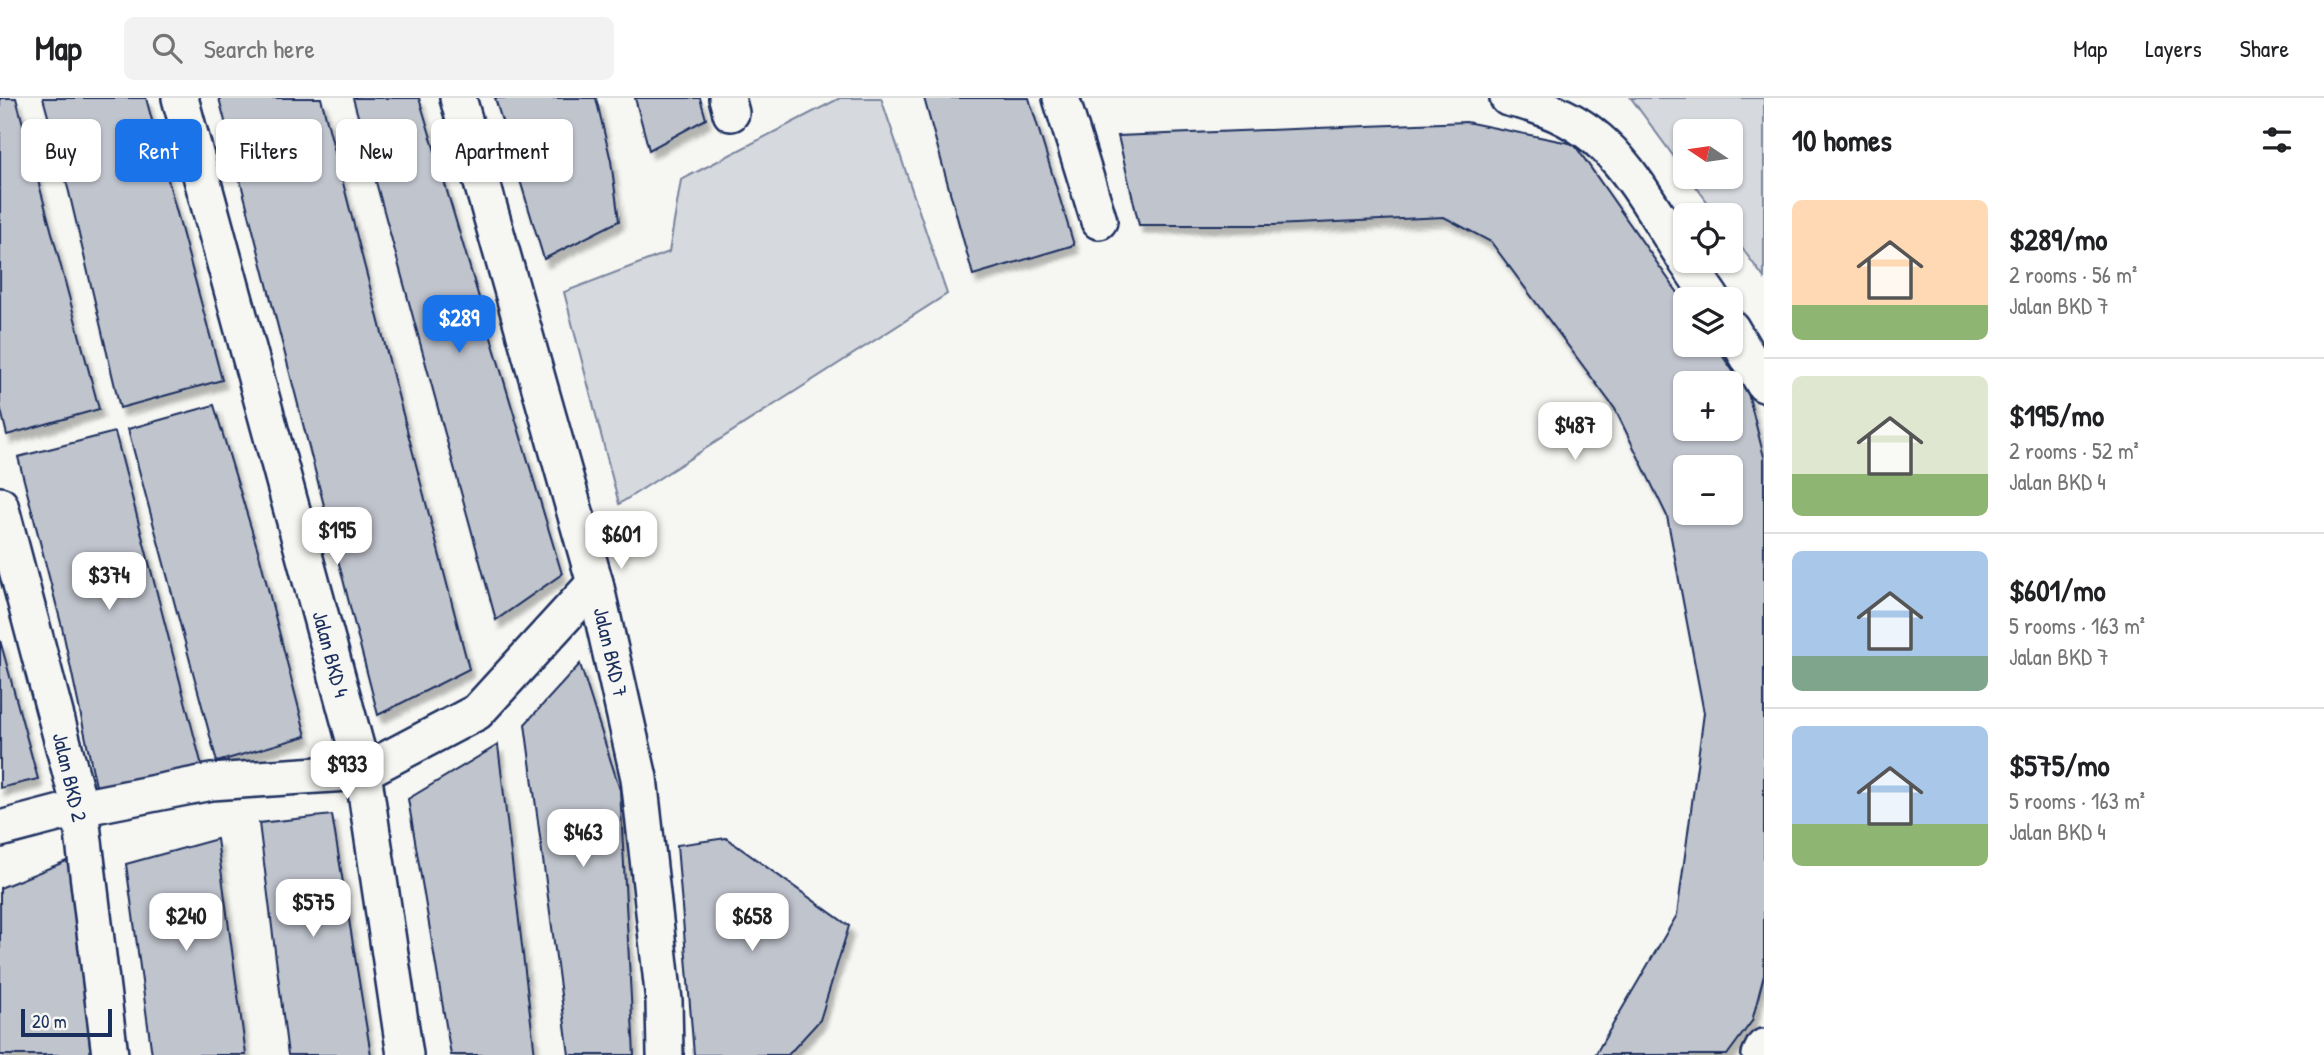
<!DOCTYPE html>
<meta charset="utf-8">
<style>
:root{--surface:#fff;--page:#f2f2f2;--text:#202124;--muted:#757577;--line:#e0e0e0;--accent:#1a73e8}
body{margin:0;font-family:"Patrick Hand",sans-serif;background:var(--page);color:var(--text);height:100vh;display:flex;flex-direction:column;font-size:26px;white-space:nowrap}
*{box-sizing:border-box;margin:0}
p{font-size:23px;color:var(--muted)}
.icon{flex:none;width:38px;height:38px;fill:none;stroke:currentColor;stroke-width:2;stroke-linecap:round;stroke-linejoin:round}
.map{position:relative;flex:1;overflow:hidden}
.sheet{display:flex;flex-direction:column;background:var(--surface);width:560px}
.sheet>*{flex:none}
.guide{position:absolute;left:21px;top:21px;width:665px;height:63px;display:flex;gap:14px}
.needle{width:46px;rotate:283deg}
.buttons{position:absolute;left:1673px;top:21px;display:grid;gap:14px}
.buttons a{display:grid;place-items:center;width:70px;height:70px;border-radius:10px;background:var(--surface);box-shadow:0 2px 5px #0004;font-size:35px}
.scale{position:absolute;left:21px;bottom:18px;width:91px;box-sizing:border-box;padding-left:7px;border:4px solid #1b2f5e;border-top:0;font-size:19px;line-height:24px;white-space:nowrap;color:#1b2f5e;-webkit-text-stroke:5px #f6f6f2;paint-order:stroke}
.price{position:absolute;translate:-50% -60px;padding:0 16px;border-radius:14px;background:#fff;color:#222;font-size:23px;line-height:46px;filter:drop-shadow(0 2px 4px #0008)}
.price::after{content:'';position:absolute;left:50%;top:42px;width:21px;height:16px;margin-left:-10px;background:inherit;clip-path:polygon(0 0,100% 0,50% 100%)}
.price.on{background:var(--accent);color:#fff}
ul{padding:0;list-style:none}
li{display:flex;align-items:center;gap:21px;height:175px;padding:0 28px}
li+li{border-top:2px solid var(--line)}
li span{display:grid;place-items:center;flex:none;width:196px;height:140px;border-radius:10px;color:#555}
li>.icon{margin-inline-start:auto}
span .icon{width:84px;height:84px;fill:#fffc;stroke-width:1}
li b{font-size:30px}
h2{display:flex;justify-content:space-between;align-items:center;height:84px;padding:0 28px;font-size:30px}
.pill{padding:0 24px;border-radius:10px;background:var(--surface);box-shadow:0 2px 5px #0004;font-size:24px;line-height:63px}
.pill.on{background:var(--accent);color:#fff}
header{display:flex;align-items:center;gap:42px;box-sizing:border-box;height:98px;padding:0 35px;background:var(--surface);border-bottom:2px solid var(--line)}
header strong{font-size:33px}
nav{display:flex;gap:38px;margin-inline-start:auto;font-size:24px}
.search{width:490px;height:63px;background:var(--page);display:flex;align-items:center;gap:18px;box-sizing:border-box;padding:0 24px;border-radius:10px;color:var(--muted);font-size:26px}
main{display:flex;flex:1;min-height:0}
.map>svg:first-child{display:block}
.green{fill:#d6d9dd;stroke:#78849e;stroke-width:2}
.building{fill:#c0c4cd;stroke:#1b2f5e;stroke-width:2;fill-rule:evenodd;filter:url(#shadow)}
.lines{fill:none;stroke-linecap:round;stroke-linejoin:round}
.minor-casing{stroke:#1b2f5e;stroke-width:40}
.minor{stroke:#f6f6f2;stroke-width:35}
.labels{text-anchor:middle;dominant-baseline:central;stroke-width:5;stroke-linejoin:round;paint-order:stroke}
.street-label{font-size:21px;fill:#1b2f5e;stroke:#f6f6f2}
</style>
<header>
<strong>Map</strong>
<div class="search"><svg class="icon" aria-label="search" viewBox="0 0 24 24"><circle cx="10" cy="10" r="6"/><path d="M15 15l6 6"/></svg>Search here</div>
<nav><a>Map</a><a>Layers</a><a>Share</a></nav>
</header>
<main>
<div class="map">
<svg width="1764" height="957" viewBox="0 0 1764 957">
<defs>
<filter id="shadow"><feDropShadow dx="4.5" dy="8" stdDeviation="2" flood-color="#0004"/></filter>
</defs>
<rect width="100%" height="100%" fill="#f6f6f2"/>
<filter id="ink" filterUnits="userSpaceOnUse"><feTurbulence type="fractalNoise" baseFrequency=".0143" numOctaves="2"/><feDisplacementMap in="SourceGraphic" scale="14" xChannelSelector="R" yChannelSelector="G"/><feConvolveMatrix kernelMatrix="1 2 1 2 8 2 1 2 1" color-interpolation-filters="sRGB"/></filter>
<g filter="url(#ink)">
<g class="green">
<polygon points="840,0 881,0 947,196 619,406 564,194 669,154 681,82"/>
<polygon points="1631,0 1764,0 1764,180 1731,135 1731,117 1717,117 1689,79 1731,79 1731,33 1685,33 1685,74"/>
</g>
<g class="building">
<polygon points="0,0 16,0 99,311 7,337 0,308"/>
<polygon points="43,0 146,0 222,282 120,310 69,94"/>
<polygon points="219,0 321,0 469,571 378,617"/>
<polygon points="353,0 419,0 562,476 496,522"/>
<polygon points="495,0 596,0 611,63 619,123 544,161"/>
<polygon points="635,0 700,0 706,21 649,52"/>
<polygon points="924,0 1029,0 1074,147 973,177"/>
<path d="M1466 24 1574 46 1685 205V247H1715L1748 295 1764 359V877L1752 923 1727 957H1595L1677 817 1704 615 1667 418 1615 311 1491 144 1444 119 1274 127H1139L1118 38ZM1685 285H1731V331H1685ZM1685 369H1731V415H1685Z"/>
<polygon points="214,307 259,456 306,638 217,664 128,331"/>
<polygon points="115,334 202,668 96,688 62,529 18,359"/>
<polygon points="0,542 38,681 0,690"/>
<polygon points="580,566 620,692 634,957 569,957 525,626"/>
<polygon points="498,647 535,957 451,957 408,701"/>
<polygon points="332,717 371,957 288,957 259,725"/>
<polygon points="726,740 849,828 820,922 788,957 694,957 677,747"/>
<polygon points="217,741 246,957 152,957 126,766"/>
<polygon points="69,762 91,957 0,957 0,790"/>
</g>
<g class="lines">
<g class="minor-casing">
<g id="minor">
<polyline points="180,0 363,674 405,957"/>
<polyline points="458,0 595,485 639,680 664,903 665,957"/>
<polyline points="727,0 731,15"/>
<polyline points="1061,0 1099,123"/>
<path d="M1508 0C1610 21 1633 82 1685 161"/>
<polyline points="1686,163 1712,201"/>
<polyline points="1731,230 1764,286"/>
<polyline points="0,407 80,710 110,957"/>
<polyline points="0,731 80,710 211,684 363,674 477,614 595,485"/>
<polyline points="1760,957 1764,949"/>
</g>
</g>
<use href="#minor" class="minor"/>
</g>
</g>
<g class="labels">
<g class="street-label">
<text transform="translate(611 554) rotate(77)">Jalan BKD 7</text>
<text transform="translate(331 556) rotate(75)">Jalan BKD 4</text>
<text transform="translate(70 679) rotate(77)">Jalan BKD 2</text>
</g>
</g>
</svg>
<div class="buttons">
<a><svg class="needle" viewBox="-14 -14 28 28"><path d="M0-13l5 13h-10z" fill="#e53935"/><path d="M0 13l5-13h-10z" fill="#757577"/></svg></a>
<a><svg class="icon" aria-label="locate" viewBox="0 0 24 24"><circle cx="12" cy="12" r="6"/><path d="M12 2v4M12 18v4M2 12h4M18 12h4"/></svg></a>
<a><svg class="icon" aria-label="layers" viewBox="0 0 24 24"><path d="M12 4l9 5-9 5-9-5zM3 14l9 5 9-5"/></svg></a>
<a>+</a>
<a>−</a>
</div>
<div class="scale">20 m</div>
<b class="price on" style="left:459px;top:257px">$289</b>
<b class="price" style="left:1575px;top:364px">$487</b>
<b class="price" style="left:337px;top:469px">$195</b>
<b class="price" style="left:621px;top:473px">$601</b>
<b class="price" style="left:109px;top:514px">$374</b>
<b class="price" style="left:347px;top:703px">$933</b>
<b class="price" style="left:583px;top:771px">$463</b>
<b class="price" style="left:313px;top:841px">$575</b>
<b class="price" style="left:186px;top:855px">$240</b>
<b class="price" style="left:752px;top:855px">$658</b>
<div class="guide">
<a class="pill">Buy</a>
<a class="pill on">Rent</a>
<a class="pill">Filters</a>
<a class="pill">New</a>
<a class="pill">Apartment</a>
</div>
</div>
<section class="sheet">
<h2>10 homes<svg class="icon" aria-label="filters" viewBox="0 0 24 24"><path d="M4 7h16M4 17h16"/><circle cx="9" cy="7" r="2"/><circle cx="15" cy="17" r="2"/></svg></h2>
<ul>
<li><span style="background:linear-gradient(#ffd9b3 75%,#8fb573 0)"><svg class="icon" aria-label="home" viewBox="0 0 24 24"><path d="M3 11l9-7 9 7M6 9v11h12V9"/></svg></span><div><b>$289/mo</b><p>2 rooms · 56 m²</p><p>Jalan BKD 7</p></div></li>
<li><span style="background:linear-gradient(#dfe7d0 70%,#8fb573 0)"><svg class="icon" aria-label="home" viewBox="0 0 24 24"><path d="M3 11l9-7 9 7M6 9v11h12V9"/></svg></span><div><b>$195/mo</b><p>2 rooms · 52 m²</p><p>Jalan BKD 4</p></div></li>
<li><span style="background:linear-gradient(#a9c7e8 75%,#7fa58c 0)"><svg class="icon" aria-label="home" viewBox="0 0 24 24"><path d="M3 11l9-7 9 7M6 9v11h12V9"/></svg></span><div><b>$601/mo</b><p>5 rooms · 163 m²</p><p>Jalan BKD 7</p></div></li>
<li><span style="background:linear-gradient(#a9c7e8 70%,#8fb573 0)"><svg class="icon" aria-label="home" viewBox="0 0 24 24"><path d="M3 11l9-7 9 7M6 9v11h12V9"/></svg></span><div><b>$575/mo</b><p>5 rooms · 163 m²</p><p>Jalan BKD 4</p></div></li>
</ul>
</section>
</main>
